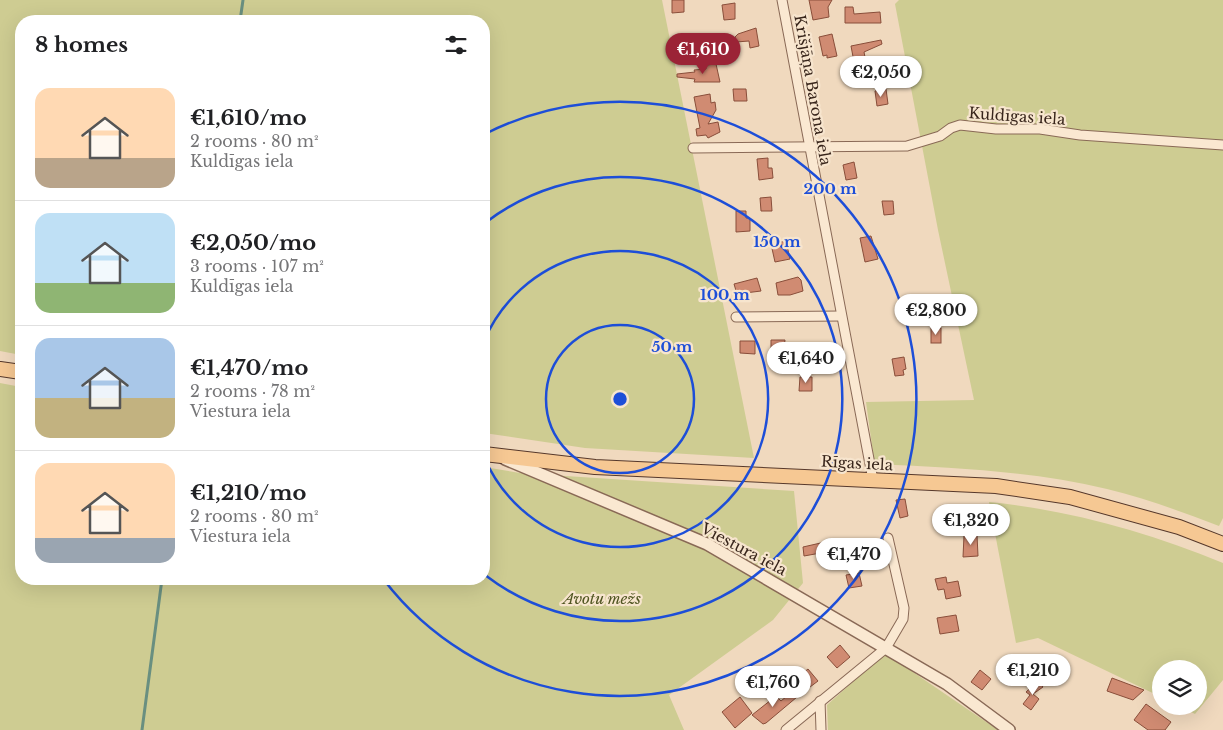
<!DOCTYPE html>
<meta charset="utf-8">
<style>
:root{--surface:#fff;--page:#f2f2f2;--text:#202124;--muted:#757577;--line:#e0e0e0;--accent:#9b2336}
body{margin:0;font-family:"Libre Baskerville",serif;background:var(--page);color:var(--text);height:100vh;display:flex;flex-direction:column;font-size:19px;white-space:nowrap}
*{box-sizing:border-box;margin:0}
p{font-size:16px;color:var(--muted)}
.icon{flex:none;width:28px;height:28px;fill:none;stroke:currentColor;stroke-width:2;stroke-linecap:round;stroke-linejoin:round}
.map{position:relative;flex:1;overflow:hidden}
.drawer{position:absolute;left:15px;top:15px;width:475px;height:570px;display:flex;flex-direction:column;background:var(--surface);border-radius:20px;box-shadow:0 5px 20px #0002}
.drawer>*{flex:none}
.controls{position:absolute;left:1152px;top:660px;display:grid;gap:10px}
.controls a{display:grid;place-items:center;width:55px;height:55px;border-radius:50%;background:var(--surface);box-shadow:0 5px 20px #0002;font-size:25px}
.price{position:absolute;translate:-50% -42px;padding:0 11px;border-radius:18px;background:#fff;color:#222;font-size:16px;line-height:32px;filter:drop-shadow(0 1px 2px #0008)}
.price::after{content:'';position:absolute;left:50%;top:30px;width:15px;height:11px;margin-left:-8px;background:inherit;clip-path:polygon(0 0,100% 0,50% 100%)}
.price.selected{background:var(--accent);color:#fff}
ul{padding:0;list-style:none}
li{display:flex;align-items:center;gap:15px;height:125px;padding:0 20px}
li+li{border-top:1px solid var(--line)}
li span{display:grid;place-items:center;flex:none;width:140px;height:100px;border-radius:15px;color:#555}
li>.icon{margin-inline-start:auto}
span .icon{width:60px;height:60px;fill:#fffc;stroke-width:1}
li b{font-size:21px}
h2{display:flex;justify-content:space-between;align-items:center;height:60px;padding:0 20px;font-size:21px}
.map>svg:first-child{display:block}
.green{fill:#cecc92}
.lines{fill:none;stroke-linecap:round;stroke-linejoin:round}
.stream{stroke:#698f80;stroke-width:3}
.building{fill:#d08b72;stroke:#894e3a}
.minor-casing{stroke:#896956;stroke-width:11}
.tertiary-casing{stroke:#896956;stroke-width:14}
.primary-casing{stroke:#56382b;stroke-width:16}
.minor{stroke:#fae8d1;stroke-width:9}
.tertiary{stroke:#fae8d1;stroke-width:11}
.primary{stroke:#f6c893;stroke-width:14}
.ring{fill:none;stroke:#1d4ed8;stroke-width:2.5}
.labels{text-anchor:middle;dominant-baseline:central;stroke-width:4.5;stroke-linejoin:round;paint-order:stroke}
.street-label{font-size:15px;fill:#38251b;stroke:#f7e5ce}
.park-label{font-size:15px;font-style:italic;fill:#505521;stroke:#f7e5ce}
.centre{fill:#1d4ed8;stroke:#f7e5ce;stroke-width:2.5}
.ring-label{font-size:15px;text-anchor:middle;font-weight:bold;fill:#1d4ed8;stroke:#f7e5ce;stroke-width:4.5;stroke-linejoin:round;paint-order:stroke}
</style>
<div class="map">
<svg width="1223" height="730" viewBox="0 0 1223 730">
<rect width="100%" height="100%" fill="#f0d9be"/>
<g class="green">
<polygon points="0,0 662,0 754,458 585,448 484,433 484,21 21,21 21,355 0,351"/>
<path d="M899 0H1223V518L1219 526C1182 512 1145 498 1107 489 1032 471 955 468 878 464L874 460 866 402 974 400 938 230 895 4Z"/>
<polygon points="0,383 21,387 21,579 484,579 484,467 520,473 794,491 803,583 773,620 669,695 684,730 0,730"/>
<path d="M989 502C1070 510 1147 532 1223 563V680L1195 714 1179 706H1199V669H1161V697L1038 638 1016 643Z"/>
<polygon points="885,653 998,730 828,730 827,705"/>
</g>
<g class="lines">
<g class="stream">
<polyline points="240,21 243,0"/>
<polyline points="142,730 162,579"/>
</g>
</g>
<g class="building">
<polygon points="672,0 684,0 684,12 672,13"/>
<polygon points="809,0 832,0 828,7 829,17 813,20"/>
<polygon points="735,3 735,19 724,20 722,5"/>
<polygon points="845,7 853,7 854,14 880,12 881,23 845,23"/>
<polygon points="756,28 759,46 750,48 749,41 736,42 735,37 738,34"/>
<polygon points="832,34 837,56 827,58 827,55 823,56 819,37"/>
<polygon points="881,40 882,44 864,52 866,62 854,62 851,46"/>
<polygon points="716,64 720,82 694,82 695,79 677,77 677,74 695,72 694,70 706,69 706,65"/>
<polygon points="733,89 746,89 747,101 734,101"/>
<polygon points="886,89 888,104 877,106 875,91"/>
<polygon points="710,94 711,103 715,102 716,110 708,124 718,122 720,132 708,138 706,135 697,136 696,129 700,128 694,97"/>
<polygon points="768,158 768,168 772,168 773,178 759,180 757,159"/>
<polygon points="854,162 857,178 846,180 843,165"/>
<polygon points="771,197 772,211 761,211 760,198"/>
<polygon points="882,201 893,201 894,214 884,215"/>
<polygon points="736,211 746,211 746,218 750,218 750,231 736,232"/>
<polygon points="871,236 878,259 865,262 860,238"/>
<polygon points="786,241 790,259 775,262 771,244"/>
<polygon points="798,277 801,280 803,291 790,295 778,295 776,283"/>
<polygon points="757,278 761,291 737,294 734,284"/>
<rect x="931" y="328" width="10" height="15"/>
<polygon points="771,340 785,340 783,356 771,356"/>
<polygon points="740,341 755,341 755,354 740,353"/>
<polygon points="904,357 906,369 903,370 904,375 895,376 892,359"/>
<polygon points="800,377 812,377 812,391 799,391"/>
<polygon points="905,499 908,516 900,518 896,500"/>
<polygon points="977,535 978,556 963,557 964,536"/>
<polygon points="825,542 826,552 804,556 803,547"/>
<polygon points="859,573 862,586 849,588 846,575"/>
<polygon points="946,577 947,583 958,581 961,596 946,599 944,589 938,590 935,579"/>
<polygon points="956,615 959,631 940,634 937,618"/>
<polygon points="840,645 850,657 837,668 827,657"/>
<polygon points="808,669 818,681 810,687 808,684 805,686 798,677"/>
<polygon points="980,670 991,679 982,690 971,682"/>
<polygon points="1112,678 1144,690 1133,700 1107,691"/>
<polygon points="1038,681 1043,687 1033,694 1039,699 1031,710 1023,704 1030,695 1026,692"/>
<polygon points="793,691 797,697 766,723 763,724 752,715 776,696 781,701"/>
<polygon points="740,697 752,713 735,728 722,712"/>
<polygon points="1146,704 1171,722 1165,730 1148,730 1134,720"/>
</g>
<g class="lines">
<g class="minor-casing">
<g id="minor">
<polyline points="782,0 873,480"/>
<polyline points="693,148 907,146 940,136 951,128 960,125 996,129 1040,129 1080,135 1223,145"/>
<polyline points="736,317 841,316"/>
<polyline points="820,701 821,730"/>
<polyline points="786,730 886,648 903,619 904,608 888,538"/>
</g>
</g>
<g class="tertiary-casing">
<polyline id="tertiary" points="505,459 707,544 947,684 1009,730"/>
</g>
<g class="primary-casing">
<g id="primary">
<polyline points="0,369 21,372"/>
<polyline points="484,454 595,467 996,486 1070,497 1179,527 1223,544"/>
</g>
</g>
<use href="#minor" class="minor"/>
<use href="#tertiary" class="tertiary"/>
<use href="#primary" class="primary"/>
</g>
<g class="ring">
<circle cx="620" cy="399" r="74"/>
<path d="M484 341A148 148 0 1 1 484 457"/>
<path d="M485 223A222 222 0 1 1 485 575"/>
<path d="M485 134A297 297 0 1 1 384 580"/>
</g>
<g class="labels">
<g class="street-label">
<text transform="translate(813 90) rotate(80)">Krišjāņa Barona iela</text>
<text transform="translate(1017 116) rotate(4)">Kuldīgas iela</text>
<text transform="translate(857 463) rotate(3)">Rīgas iela</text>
<text transform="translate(744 549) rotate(28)">Viestura iela</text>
</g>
<g class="park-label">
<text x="602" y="598">Avotu mežs</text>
</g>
</g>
<circle cx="620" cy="399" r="8" class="centre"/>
<g class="ring-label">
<text x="830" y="194">200 m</text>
<text x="777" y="247">150 m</text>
<text x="725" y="300">100 m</text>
<text x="672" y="352">50 m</text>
</g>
</svg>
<div class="controls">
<a><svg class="icon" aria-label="layers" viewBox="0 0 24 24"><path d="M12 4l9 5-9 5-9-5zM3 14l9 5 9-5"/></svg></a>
</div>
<b class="price selected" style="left:703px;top:75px">€1,610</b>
<b class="price" style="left:881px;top:98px">€2,050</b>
<b class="price" style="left:936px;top:336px">€2,800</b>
<b class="price" style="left:806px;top:384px">€1,640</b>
<b class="price" style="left:971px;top:546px">€1,320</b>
<b class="price" style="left:854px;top:580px">€1,470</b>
<b class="price" style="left:1033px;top:696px">€1,210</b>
<b class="price" style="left:773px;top:708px">€1,760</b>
<section class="drawer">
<h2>8 homes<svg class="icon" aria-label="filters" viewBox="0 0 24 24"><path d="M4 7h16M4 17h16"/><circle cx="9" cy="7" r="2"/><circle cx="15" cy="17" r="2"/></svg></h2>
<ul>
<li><span style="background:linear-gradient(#ffd9b3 70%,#b9a48a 0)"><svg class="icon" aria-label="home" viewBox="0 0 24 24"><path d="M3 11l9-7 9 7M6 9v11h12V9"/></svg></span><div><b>€1,610/mo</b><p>2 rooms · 80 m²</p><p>Kuldīgas iela</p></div></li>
<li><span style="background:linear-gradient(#bfe0f5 70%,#8fb573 0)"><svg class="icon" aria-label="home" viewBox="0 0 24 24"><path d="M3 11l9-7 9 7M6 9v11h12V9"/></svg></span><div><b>€2,050/mo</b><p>3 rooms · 107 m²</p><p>Kuldīgas iela</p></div></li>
<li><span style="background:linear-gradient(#a9c7e8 60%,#c2b280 0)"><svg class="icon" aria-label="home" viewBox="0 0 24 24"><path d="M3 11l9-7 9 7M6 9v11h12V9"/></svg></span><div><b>€1,470/mo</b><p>2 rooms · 78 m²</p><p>Viestura iela</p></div></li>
<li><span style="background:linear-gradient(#ffd9b3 75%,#9aa5b1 0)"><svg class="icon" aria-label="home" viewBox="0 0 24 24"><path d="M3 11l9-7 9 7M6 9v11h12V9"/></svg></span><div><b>€1,210/mo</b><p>2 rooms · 80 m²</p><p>Viestura iela</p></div></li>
</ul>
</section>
</div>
